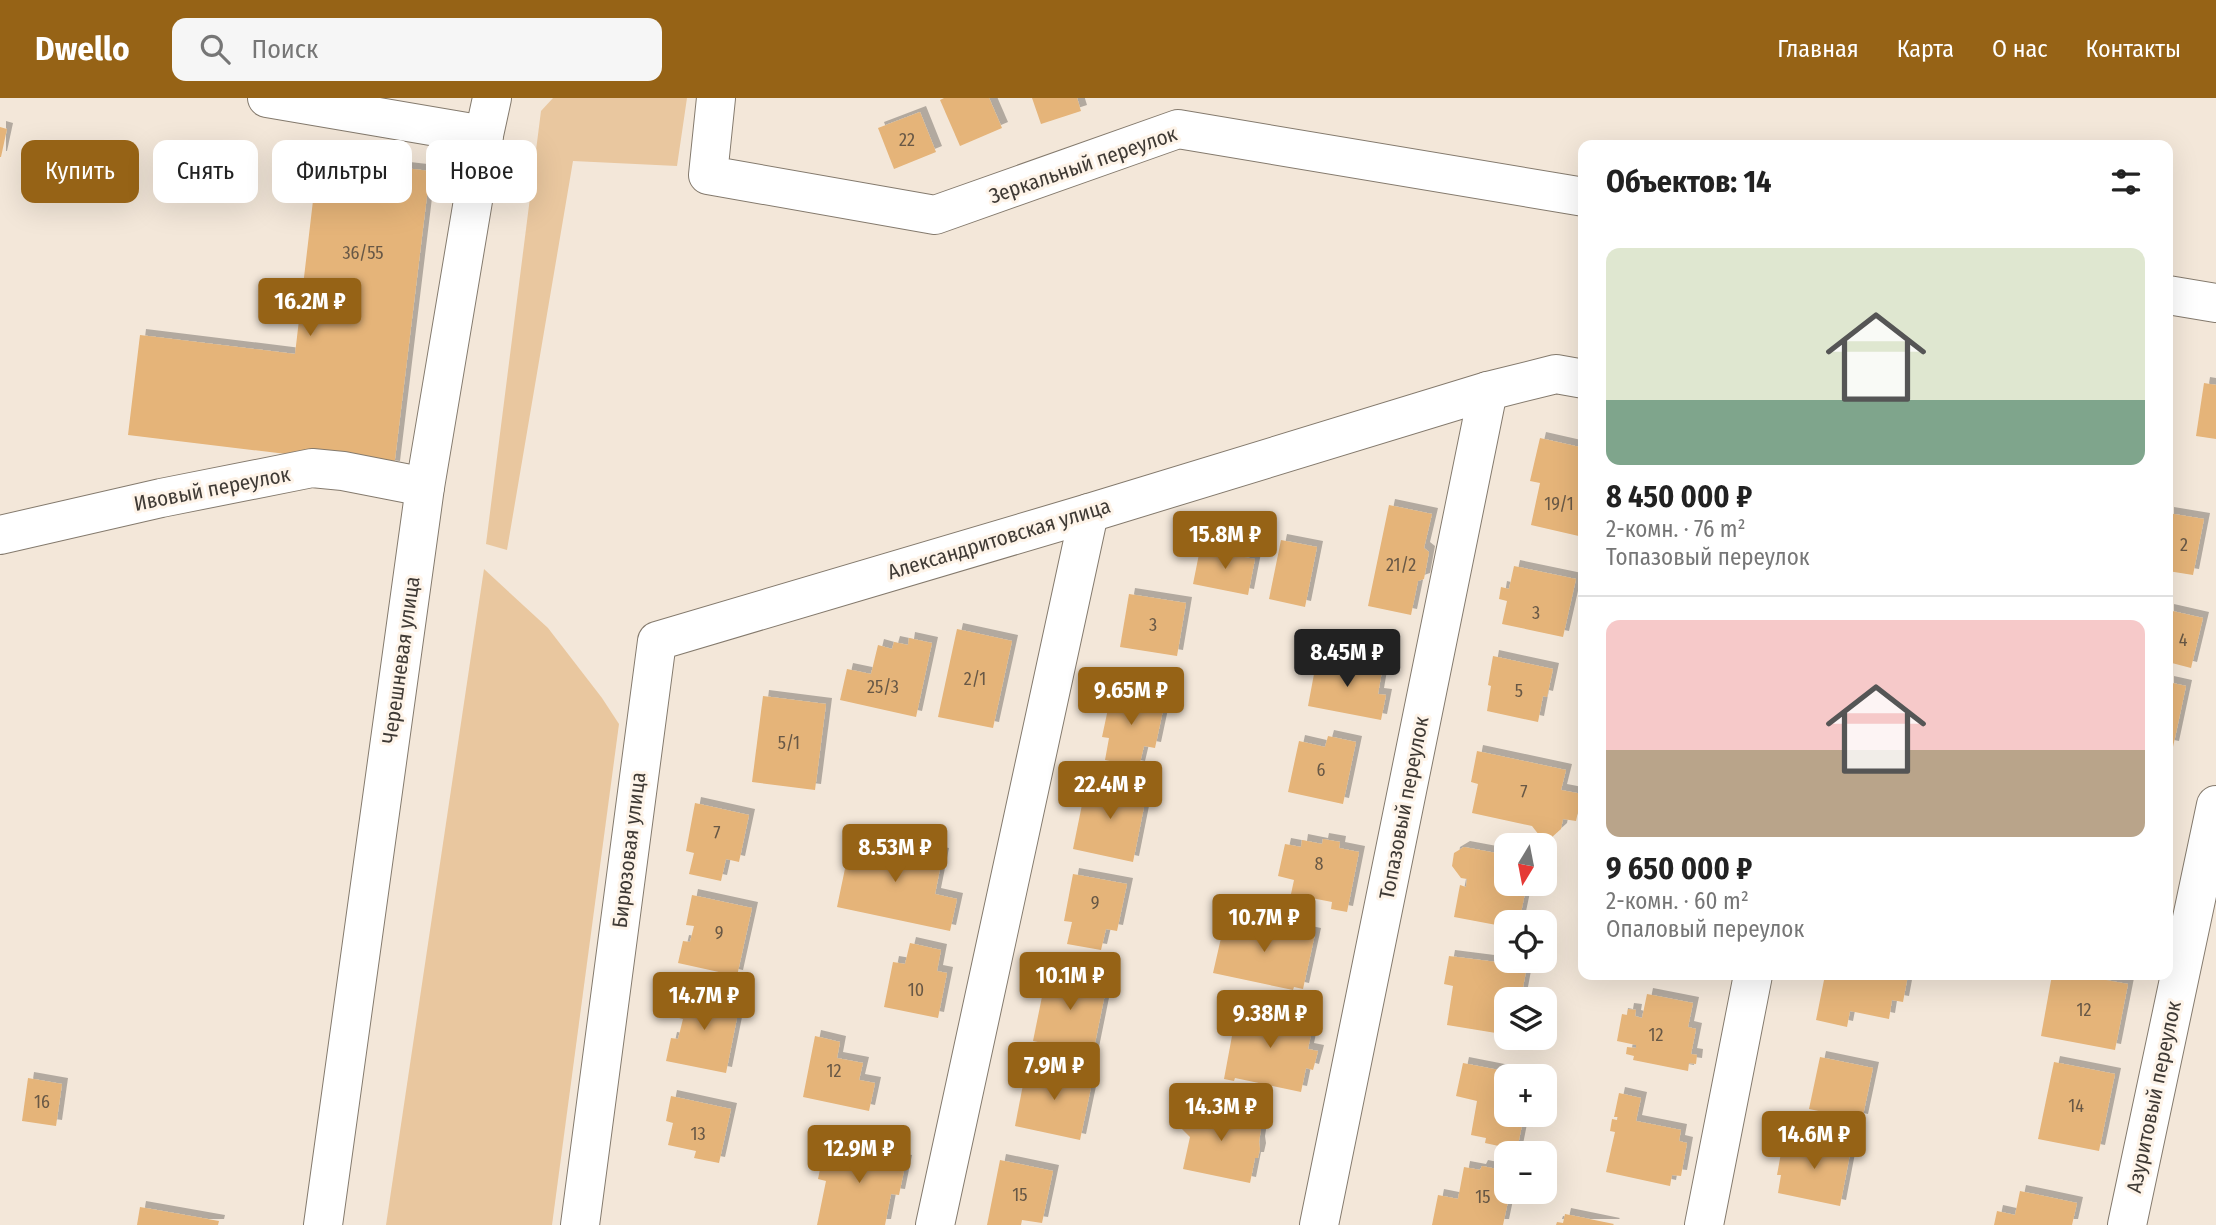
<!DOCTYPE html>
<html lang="ru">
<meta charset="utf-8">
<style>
:root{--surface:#fff;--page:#f6f6f6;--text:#222;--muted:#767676;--line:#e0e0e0;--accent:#966316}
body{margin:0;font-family:"Fira Sans Condensed",sans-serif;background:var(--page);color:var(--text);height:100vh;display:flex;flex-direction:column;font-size:26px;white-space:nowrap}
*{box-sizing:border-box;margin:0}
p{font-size:23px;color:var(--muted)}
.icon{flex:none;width:38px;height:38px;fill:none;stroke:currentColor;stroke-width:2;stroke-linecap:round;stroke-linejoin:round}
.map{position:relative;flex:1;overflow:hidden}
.sheet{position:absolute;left:1578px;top:42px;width:595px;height:840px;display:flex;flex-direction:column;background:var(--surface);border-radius:14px;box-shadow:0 7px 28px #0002}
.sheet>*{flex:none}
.top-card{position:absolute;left:21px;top:42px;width:665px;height:63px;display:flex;gap:14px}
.needle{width:46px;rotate:190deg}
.fabs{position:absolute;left:1494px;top:735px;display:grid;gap:14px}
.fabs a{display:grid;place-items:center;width:63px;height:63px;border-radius:14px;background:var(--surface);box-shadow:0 7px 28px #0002;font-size:35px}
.price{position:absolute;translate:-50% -60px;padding:0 16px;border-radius:7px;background:var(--accent);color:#fff;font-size:23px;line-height:46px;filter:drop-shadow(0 2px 4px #0008)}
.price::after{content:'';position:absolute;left:50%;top:42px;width:21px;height:16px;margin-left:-10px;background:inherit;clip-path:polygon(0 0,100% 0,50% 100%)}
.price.selected{background:#222;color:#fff}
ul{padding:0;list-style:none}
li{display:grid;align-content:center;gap:14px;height:371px;padding:0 28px}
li+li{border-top:2px solid var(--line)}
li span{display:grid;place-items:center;height:217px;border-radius:14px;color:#555}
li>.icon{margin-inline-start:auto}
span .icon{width:126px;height:126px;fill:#fffc;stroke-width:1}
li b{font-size:30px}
h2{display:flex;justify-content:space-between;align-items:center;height:84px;padding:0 28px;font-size:30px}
.chip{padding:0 24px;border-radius:14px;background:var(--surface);box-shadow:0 7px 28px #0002;font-size:24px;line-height:63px}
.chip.selected{background:var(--accent);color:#fff}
header{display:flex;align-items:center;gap:42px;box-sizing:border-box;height:98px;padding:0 35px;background:var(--accent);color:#fff}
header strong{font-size:33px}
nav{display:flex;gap:38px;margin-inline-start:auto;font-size:24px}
.search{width:490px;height:63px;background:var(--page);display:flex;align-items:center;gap:18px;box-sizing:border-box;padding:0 24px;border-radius:14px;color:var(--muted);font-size:26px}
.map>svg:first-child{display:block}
.green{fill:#e9c79f}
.building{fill:#e5b479;filter:url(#shadow)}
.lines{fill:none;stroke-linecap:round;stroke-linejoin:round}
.minor-casing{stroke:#847a6d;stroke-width:40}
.minor{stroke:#fff;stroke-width:38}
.labels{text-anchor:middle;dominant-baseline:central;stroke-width:6;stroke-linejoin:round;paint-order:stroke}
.number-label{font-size:18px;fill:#685846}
.street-label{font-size:21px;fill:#3f3a35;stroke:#fef4e9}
</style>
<header>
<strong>Dwello</strong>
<div class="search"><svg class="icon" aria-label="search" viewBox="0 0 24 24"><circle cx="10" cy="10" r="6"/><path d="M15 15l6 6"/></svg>Поиск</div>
<nav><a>Главная</a><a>Карта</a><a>О нас</a><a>Контакты</a></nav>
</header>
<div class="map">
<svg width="2216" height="1127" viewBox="0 0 2216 1127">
<defs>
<filter id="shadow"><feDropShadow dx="6" dy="-6" stdDeviation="0" flood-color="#0004"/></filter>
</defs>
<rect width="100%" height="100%" fill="#f3e7d9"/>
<g class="green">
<polygon points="553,0 687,0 677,68 573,63 507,452 486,446 541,13"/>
<polygon points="484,471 548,530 602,600 619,626 552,1127 386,1127"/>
</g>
<g class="building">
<polygon points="944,0 989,0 1002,30 960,48 940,2"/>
<polygon points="1032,0 1077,0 1081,13 1041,26"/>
<polygon points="920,14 936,54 894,71 878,30"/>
<polygon points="0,29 7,31 1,59 0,59"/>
<polygon points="318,60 430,73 394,369 128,337 140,237 295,256"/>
<polygon points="2204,285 2216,287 2216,341 2196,338"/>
<polygon points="1540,340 1584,350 1583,439 1531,427 1540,385 1530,383"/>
<polygon points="1389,407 1432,416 1424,450 1429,454 1424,481 1418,483 1411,517 1368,508"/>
<polygon points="2168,415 2204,421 2193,477 2168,473"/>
<polygon points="1281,442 1317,449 1305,509 1269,501"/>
<polygon points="1231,448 1245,451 1244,459 1255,461 1248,497 1193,486 1200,451 1229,456"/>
<polygon points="1514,468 1576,481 1563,539 1502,526 1507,503 1499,501 1501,489 1509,491"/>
<polygon points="1129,496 1186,505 1177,558 1120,549"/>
<polygon points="2168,512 2203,520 2191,570 2168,564"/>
<polygon points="957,531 1012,543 993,630 938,619"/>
<polygon points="909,540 932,545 916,619 840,602 847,571 871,576 878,547 892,551 894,544 908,547"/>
<polygon points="1493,558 1553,571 1547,599 1543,598 1538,624 1487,613 1491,588 1488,587"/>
<polygon points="1317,560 1382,573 1378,596 1386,597 1381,622 1308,608"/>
<polygon points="2168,584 2186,588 2173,649 2168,648"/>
<polygon points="1112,592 1165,603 1155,650 1144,648 1139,669 1105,662 1109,640 1102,639"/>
<polygon points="763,598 826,606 815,692 752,684"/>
<polygon points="1328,638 1356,644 1343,706 1288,694 1299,643 1325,649"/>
<polygon points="1477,653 1566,672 1561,692 1582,696 1576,723 1563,721 1561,731 1551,740 1539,737 1532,728 1472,715 1478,686 1471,684"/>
<polygon points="1087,682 1147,694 1133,764 1073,751"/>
<polygon points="695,705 749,717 739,764 726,761 721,783 689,776 694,755 686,753"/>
<polygon points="852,737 943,756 935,796 957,801 950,833 837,809"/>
<polygon points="1323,741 1340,744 1339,750 1359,754 1347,814 1331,811 1332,804 1291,796 1294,782 1278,778 1285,746 1301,749 1302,742 1322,746"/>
<polygon points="1464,749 1507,757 1507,786 1527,786 1519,824 1507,824 1507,829 1454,819 1460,787 1466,789 1467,781 1461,780 1452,768 1454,755"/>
<polygon points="1073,776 1127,786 1117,833 1106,831 1101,852 1067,846 1072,824 1064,823"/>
<polygon points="692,797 752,810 737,878 678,865 683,843 690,844 694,828 686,827"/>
<polygon points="1226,818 1315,836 1303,891 1294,889 1293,892 1213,875"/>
<polygon points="910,845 941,852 937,873 947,875 938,920 884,909 893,864 905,866"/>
<polygon points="1449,858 1527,868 1521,900 1509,898 1507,901 1502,936 1447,927 1453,888 1444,886"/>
<polygon points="1047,874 1107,886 1093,955 1033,943"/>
<polygon points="1825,877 1908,877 1903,904 1892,902 1889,921 1850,913 1847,929 1816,922"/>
<polygon points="2052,877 2078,877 2128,886 2115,952 2041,938"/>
<polygon points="680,894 740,905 726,975 666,963 671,940 678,941 683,921 675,919"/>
<polygon points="1647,896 1693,905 1688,929 1696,931 1691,956 1697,957 1696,966 1689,965 1688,973 1633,962 1634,958 1626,956 1627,949 1636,950 1636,947 1617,943 1622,916 1627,917 1628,911 1636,912 1635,918 1642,920"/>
<polygon points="1254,908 1281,913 1280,920 1313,927 1308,951 1318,953 1313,972 1306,970 1301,994 1235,980 1234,983 1224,981 1237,911 1253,915"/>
<polygon points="815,938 840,944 837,960 863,965 859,982 875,985 869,1013 803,999"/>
<polygon points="1820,959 1873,970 1862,1022 1809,1011"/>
<polygon points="2054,964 2115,976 2099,1053 2038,1041"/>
<polygon points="1463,965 1524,977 1507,978 1507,1017 1524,1017 1517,1052 1485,1045 1486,1040 1471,1037 1477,1003 1456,998"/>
<polygon points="1027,966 1093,980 1080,1042 1015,1028"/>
<polygon points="28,980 62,986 56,1028 22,1023"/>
<polygon points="1619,995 1641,1000 1636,1023 1681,1032 1679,1043 1687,1045 1681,1078 1672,1077 1670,1088 1606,1074 1615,1034 1610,1033 1612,1021 1617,1022 1618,1019 1614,1019"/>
<polygon points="671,998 731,1011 719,1065 694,1060 696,1053 668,1047 673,1025 666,1023"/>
<polygon points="1186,1006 1255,1021 1261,1031 1259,1044 1260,1051 1258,1060 1255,1060 1250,1085 1183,1071 1190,1039 1181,1030"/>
<polygon points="1789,1039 1851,1051 1840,1108 1778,1095 1781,1077 1777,1077 1781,1055 1786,1056"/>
<polygon points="860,1042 888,1047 885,1060 906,1063 899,1097 891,1096 885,1127 817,1127 826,1083 818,1081 825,1047 857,1054"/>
<polygon points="1000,1062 1053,1073 1042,1125 1022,1122 1021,1127 987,1127"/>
<polygon points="1482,1068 1507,1073 1507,1094 1510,1094 1503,1127 1432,1127 1438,1097 1458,1101 1464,1069 1480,1072"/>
<polygon points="2020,1093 2077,1105 2072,1127 1994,1127 1997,1113 2015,1117"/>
<polygon points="140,1109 219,1123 218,1127 137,1127"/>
<polygon points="1565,1116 1614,1126 1613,1127 1556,1127 1557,1124 1563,1125"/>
</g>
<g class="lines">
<g class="minor-casing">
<g id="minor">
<polyline points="267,0 484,37"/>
<polyline points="716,0 708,77 935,117 1178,31 1584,99"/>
<polyline points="2168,197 2216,205"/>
<polyline points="0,437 161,400 312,370 343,373 425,389"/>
<polyline points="323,1127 425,389 484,37 492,0"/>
<polyline points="580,1127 657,543 1089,415 1488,293 1556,276 1584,281"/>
<polyline points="935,1127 1089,415"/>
<polyline points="1319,1127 1488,293"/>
<polyline points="1704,1127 1753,877"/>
<polyline points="2127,1127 2216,707"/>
</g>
</g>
<use href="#minor" class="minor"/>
</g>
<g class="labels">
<g class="number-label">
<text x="907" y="42">22</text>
<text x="363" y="155">36/55</text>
<text x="1559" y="406">19/1</text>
<text x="2184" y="447">2</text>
<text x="1401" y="467">21/2</text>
<text x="1536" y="515">3</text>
<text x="1153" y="527">3</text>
<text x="2183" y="542">4</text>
<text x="975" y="581">2/1</text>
<text x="883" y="589">25/3</text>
<text x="1519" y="593">5</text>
<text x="789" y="645">5/1</text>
<text x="1321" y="672">6</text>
<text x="1524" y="694">7</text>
<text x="717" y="735">7</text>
<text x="1319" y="766">8</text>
<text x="1095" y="805">9</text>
<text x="719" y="835">9</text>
<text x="916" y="892">10</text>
<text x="2084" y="912">12</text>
<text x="1656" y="937">12</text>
<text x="834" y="973">12</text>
<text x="42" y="1004">16</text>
<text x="2076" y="1008">14</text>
<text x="698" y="1036">13</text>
<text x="1020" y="1097">15</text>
<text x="1483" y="1099">15</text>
</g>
<g class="street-label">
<text transform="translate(1083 67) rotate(-19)">Зеркальный переулок</text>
<text transform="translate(212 391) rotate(-11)">Ивовый переулок</text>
<text transform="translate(999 441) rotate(-17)">Александритовская улица</text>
<text transform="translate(401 562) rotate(-82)">Черешневая улица</text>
<text transform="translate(1404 710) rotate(-79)">Топазовый переулок</text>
<text transform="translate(629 752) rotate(-83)">Бирюзовая улица</text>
<text transform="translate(2154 999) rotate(-78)">Азуритовый переулок</text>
</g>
</g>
</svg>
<div class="fabs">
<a><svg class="needle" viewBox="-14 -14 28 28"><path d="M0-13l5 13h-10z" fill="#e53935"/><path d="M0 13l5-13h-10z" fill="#767676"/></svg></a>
<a><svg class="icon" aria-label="locate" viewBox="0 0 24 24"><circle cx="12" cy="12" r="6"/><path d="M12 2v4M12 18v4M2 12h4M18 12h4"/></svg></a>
<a><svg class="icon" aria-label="layers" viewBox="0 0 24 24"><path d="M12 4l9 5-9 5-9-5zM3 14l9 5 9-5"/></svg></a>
<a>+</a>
<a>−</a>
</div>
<b class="price" style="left:310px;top:240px">16.2M ₽</b>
<b class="price" style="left:1225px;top:473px">15.8M ₽</b>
<b class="price selected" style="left:1347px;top:591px">8.45M ₽</b>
<b class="price" style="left:1131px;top:629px">9.65M ₽</b>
<b class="price" style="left:1110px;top:723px">22.4M ₽</b>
<b class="price" style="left:895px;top:786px">8.53M ₽</b>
<b class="price" style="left:1264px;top:856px">10.7M ₽</b>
<b class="price" style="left:1070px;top:914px">10.1M ₽</b>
<b class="price" style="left:704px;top:934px">14.7M ₽</b>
<b class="price" style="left:1270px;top:952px">9.38M ₽</b>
<b class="price" style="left:1054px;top:1004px">7.9M ₽</b>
<b class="price" style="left:1221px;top:1045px">14.3M ₽</b>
<b class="price" style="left:1814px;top:1073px">14.6M ₽</b>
<b class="price" style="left:859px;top:1087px">12.9M ₽</b>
<div class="top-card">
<a class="chip selected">Купить</a>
<a class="chip">Снять</a>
<a class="chip">Фильтры</a>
<a class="chip">Новое</a>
</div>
<section class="sheet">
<h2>Объектов: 14<svg class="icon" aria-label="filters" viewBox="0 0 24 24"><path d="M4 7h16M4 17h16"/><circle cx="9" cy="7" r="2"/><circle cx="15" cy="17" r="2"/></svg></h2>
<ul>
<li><span style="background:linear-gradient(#dfe7d0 70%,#7fa58c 0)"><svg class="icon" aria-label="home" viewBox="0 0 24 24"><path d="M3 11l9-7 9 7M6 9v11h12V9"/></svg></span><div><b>8 450 000 ₽</b><p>2-комн. · 76 m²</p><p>Топазовый переулок</p></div></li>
<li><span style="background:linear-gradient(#f6c9c9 60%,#b9a48a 0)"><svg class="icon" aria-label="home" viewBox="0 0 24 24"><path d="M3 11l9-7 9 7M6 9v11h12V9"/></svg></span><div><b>9 650 000 ₽</b><p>2-комн. · 60 m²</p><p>Опаловый переулок</p></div></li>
</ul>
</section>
</div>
